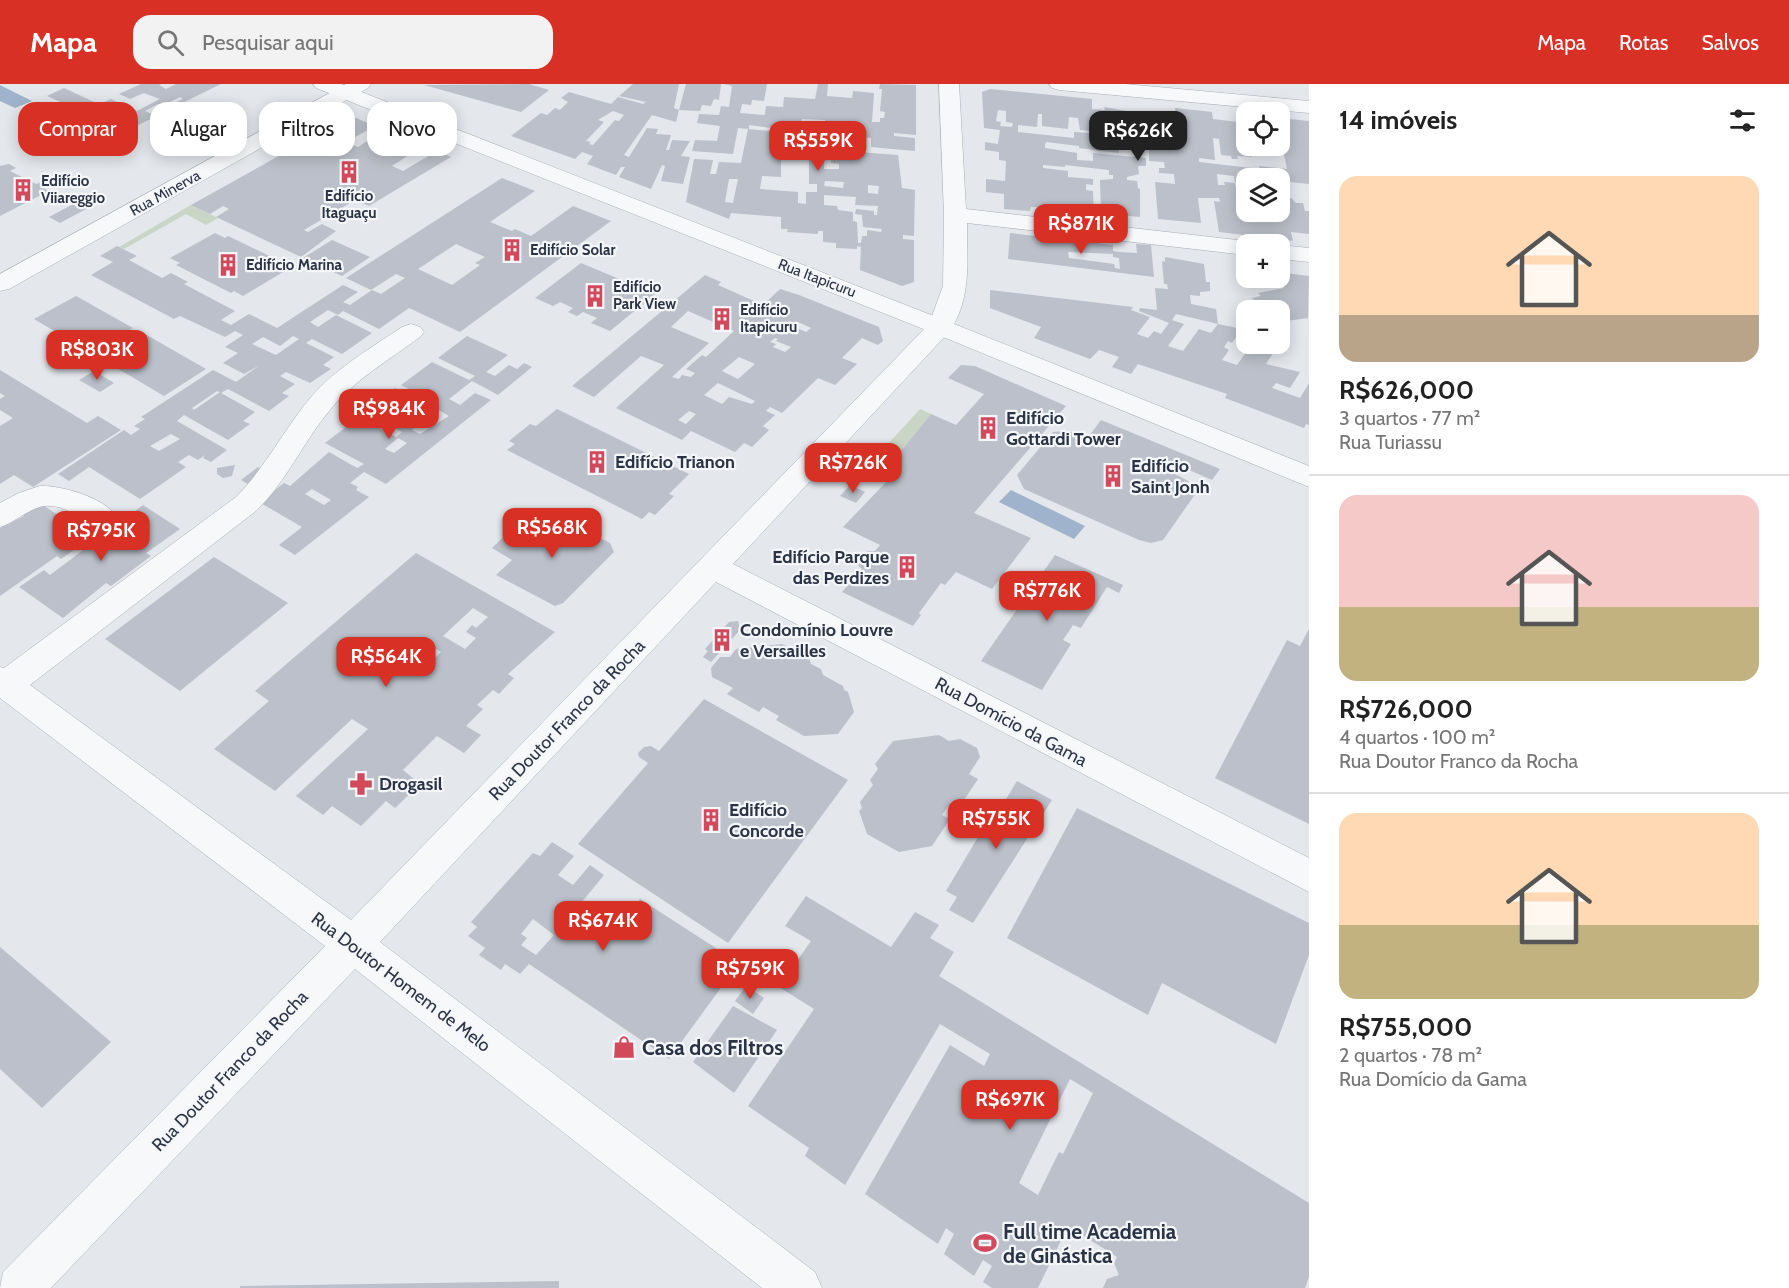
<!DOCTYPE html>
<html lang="pt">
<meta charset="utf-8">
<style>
:root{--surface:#fff;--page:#f2f2f2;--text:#222;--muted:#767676;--line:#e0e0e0;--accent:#d93025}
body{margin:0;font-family:Cabin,sans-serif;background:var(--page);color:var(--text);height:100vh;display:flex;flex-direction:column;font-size:22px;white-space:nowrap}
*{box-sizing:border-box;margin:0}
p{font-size:20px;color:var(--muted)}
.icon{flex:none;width:33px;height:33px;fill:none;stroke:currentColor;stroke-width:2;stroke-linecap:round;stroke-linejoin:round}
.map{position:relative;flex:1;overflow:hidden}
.side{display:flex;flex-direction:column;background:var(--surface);width:480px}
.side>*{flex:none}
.banner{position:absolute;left:18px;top:18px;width:570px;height:54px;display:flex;gap:12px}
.fabs{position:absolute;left:1236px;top:18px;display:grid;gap:12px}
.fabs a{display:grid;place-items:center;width:54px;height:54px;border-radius:12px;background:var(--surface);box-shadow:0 3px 15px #0003;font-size:30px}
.price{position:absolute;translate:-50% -51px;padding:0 14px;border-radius:12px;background:var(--accent);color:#fff;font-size:20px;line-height:39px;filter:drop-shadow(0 2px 3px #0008)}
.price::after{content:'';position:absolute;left:50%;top:36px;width:18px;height:14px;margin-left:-9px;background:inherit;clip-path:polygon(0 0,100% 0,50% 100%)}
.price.active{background:#222;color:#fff}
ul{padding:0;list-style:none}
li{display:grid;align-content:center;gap:12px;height:318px;padding:0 30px}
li+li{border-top:2px solid var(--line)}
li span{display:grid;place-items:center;height:186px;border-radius:18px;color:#555}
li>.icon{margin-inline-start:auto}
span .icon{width:108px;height:108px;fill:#fffc;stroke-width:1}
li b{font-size:26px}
h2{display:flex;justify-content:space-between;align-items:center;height:72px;padding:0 30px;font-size:26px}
.tag{padding:0 21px;border-radius:18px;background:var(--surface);box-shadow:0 3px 15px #0003;font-size:21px;line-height:54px}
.tag.active{background:var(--accent);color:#fff}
header{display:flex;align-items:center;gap:36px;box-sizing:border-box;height:84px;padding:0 30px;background:var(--accent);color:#fff}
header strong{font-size:28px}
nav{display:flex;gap:33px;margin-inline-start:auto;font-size:21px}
.search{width:420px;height:54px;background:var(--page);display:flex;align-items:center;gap:15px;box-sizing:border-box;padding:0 21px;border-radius:18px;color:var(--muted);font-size:22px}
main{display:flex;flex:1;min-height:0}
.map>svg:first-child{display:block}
.green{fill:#c9d6c5}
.water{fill:#9fb4cc}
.building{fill:#bbc0ca;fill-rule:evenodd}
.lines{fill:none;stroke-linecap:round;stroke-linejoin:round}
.minor-casing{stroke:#a9aeb7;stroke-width:1}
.tertiary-casing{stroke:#a9aeb7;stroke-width:1}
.minor{fill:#f7f8fa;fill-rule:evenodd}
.tertiary{fill:#f7f8fa;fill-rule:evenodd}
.labels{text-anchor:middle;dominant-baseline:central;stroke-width:4.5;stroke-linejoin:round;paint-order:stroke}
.far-poi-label{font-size:15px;font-weight:bold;fill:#2b3445;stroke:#f4f6f9;text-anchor:start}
.far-street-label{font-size:15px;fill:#2b3445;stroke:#f4f6f9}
.poi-label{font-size:18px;font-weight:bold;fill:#2b3445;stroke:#f4f6f9;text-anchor:start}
.street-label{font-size:18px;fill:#2b3445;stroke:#f4f6f9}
.near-poi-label{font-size:21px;font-weight:bold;fill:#2b3445;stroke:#f4f6f9;text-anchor:start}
</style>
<header>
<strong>Mapa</strong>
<div class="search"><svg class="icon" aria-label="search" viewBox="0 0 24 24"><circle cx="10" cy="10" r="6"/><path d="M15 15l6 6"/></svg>Pesquisar aqui</div>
<nav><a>Mapa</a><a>Rotas</a><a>Salvos</a></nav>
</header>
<main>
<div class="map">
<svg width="1309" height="1204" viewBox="0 0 1309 1204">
<rect width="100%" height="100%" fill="#e4e7ec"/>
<g class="green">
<polygon points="386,46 424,62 409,71 401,68 401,64 370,55"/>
<polygon points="191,121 218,134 206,141 186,130 124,165 119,163"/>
<polygon points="920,325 931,330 883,389 867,383"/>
</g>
<g class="water">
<polygon points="0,1 32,17 15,24 0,17"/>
<polygon points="1011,406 1085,442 1074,455 999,418"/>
</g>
<g class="building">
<polygon points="141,0 162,0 159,1 166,5 176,0 221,0 170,25 165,23 183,15 180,13 162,22 158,20 145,27 157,32 132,44 89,25 111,15 137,27 160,15 144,9 130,15 119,10"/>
<polygon points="529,0 549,6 521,28 424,1"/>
<path d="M633 0H679L674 24 679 26 676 38 652 31 624 71 629 73 647 44 658 45 656 50 671 51 666 66H669L672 56 690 57 681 72 690 73 683 100 661 97 665 82 662 81 651 105 619 93 625 83H621L616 91 587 80 593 72 582 68 575 75 511 52 541 29 547 31 555 24 560 26 568 18 561 14 569 8 611 20 618 13 643 20 646 18 619 12ZM613 27 624 31 619 37 615 36 593 61 589 60 591 58 586 57 604 38 598 36Z"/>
<polygon points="686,0 721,0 719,16 714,15 711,22 702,21 700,27 679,26"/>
<path d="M724 0H767L764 17 752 16 751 21 742 20 740 29 765 31 766 22 783 23 784 13 815 15 818 0H828L827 12 852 14 853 7 874 9 872 38H880V34H884L885 28 880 27 882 5H879L880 0 916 1V51L894 49V52L915 54V67L871 63V54L825 49 824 85H839V80L831 79 832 66 898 71 902 104 915 106 914 152 903 151V155L914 156V198L902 202 860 186 861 163 857 162V165L836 164V159L823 158V147H818V150L787 148 788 145H781V133L731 129 729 135 686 118 694 75 713 76 710 90H716L719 78 741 79 748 45 781 48 780 45 749 41V45L738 44 733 70 692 67 695 56 717 57 720 42 697 39 699 30 719 31 721 22 729 23 732 2ZM802 35 825 36V40L801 38ZM801 54 809 57V100H817V108H806V120L798 119V108L760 105 762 92 781 93V66H801ZM729 95H738L733 119 725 118ZM825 97 844 98 843 104 824 102ZM868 101 879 102 878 110 868 109ZM824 111 856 113 855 121 878 122 877 131H874V127L856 125 855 130 862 131 863 143 882 145 881 148 867 146V152H862L861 159H858L857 138 853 137V128L838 126 837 122 824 121Z"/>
<polygon points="64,4 94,18 78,26 47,12"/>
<path d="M990 5 1092 15V25L1105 26 1104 23 1143 30V28L1176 31 1175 24 1212 28 1213 35 1246 39V62H1252L1253 68H1250L1252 73 1237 72 1238 75H1232L1231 72 1221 71 1219 55 1213 54 1215 76 1199 74V78L1260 85 1259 82 1287 85 1283 66 1266 65V62H1280V34L1309 37V100L1280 97V94H1246V99L1235 98 1234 92 1217 90 1218 101H1225L1224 98 1235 99 1236 104 1246 105V128H1280V113L1291 114 1296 119H1303L1305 127H1309V150L1291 148 1293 157 1219 148 1214 117 1220 118 1219 114H1198L1201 139 1158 135 1155 98 1175 100 1174 90 1159 89V84H1165L1164 78 1149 77V62L1163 63 1162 47H1157L1158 56 1153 55 1154 60 1145 59 1144 46 1134 45 1135 63 1118 61 1119 69 1079 64V62L1046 58 1045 61V64L1077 69V76L1093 77V69L1146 74V82H1138L1139 90 1127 93V96L1137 97 1138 104 1140 105V133L1108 130V126L1101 125 1100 96 1113 95V91H1109V86L1065 81V83L1043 81V84L1068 87V93L1093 95V101L1086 100V106L1093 107 1094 132 1049 124 1031 123 1030 127 1004 125V110L986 108V95L1005 97 1006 77 999 76V68L985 66V58L998 60 1000 46 984 44 982 8ZM998 26 1006 27V38L1013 39 1012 43 1000 42 1001 38 996 37ZM1038 30H1042V42L1068 45 1069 33 1078 34 1080 46 1092 47V41L1102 42V61L1092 60V49L1074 48V54L1018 48V41L1037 43Z"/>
<polygon points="347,34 356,34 375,42 346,58 358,63 370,55 402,64 401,68 409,71 392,82 403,87 437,67 451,73 369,122 355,116 304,146 308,148 322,140 336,147 301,173 216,133 229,125 223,122 210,130 191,121"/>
<polygon points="9,80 16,84 10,87 36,100 42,98 49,102 44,104 49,107 0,132 0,82"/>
<path d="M502 94 535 107 490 138 512 147 515 145 531 152 573 122 611 137 460 248 409 224 379 245 343 227 338 231 328 226 310 238 318 243 336 231 372 249 342 270 312 255 306 259 334 273 323 281 331 285 310 299 286 288 280 292 295 300 282 309 289 312 269 327 228 305 221 309 255 328 243 337 250 340 228 356 184 331 177 337 227 366 211 378 203 374 205 371 198 376 189 371 178 378 186 383 140 415 89 383 69 397 58 390 124 346 131 351 140 345 134 342 145 335 141 333 213 286 236 298 260 281 244 290 223 279 238 269 225 263 243 251 235 247 225 253 180 232 174 235 91 191 113 178 100 172 117 162 137 172 129 176 162 194 171 189 188 198 184 200 235 227 221 236 231 241 249 230 277 244 343 201 358 208 343 218 350 221 372 206 381 210 405 194 396 190 371 206 346 194ZM456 160 485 173 475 179 480 181 452 201 418 185ZM293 252 299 255 276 271 252 260 263 253 280 262ZM217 307 220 308 194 326 192 324ZM171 350 180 355 159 367 150 362Z"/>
<polygon points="77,118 88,124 60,139 49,133"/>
<polygon points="215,149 225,154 228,152 282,178 278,180 288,185 243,212 234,207 231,209 176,181 180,179 170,174"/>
<path d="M1010 149 1113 161V167L1119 168 1137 169 1136 160 1151 161 1154 193 1008 175ZM1068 168 1113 170V173L1119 174 1120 185 1115 184 1114 180 1069 174Z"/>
<polygon points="332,156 370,173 342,192 303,174"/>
<polygon points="1165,173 1204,180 1206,198 1210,198 1210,207 1200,208 1200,212 1190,211 1191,220 1216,225 1218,240 1176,230 1172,236 1184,240 1168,262 1183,267 1199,245 1211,249 1218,240 1242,245 1232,259 1228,257 1224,263 1229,266 1222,276 1237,281 1252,260 1279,260 1266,280 1300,288 1290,304 1276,299 1272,304 1300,314 1309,299 1309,341 1306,340 1304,344 1225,314 1227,310 1138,280 1131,290 1112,283 1119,273 1099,266 1090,275 1034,254 1041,243 990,224 990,206 1133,223 1131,226 1150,233 1137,250 1148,254 1154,247 1161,250 1169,239 1139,227 1140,224 1157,226 1155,204 1168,205 1167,200 1164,200 1162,177 1165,178"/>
<polygon points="581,179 655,210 610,247 591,239 597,234 583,228 577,232 568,228 573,224 560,218 553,222 535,214"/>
<polygon points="1285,189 1309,192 1308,234 1286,237 1280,231 1280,226 1255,226 1250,221 1256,218 1252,214 1261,212 1258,209 1284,204 1282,191 1286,192"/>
<path d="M705 191 721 198 718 201 763 221 780 205 799 211 879 243 883 257 878 261 862 254 842 274 857 280 835 301 818 294 782 329 770 323 766 327 775 331 763 342 769 346 752 363 744 359 735 368 691 347 682 356 616 324 664 281 641 272 594 313 572 302ZM688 227 734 247 706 273 702 271 686 285 695 289 691 293 682 291 679 295 672 293 709 259 671 243ZM798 238 811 244 806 248 792 242 786 243 790 239 795 241ZM775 254 778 255 776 257 791 263 785 268 773 263 776 260 770 258ZM739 273 755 280 738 295 722 287ZM718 299 755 317 752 320 729 313 722 320 704 311ZM689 327 696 330 686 340 678 336Z"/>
<polygon points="76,212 133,244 118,252 130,259 145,250 206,285 164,312 34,235"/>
<path d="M467 252 508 271 486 288 495 292 509 281 517 285 524 279 532 283 498 311 472 297 449 315 460 321 475 309 491 316 386 400 364 388 350 399 358 403 356 406 369 413 295 471 279 461 302 443 259 418 284 399 290 402 329 368 357 384 364 380 325 359 359 333 396 353 402 348 364 328 395 304 432 323 437 319 401 301 432 278 469 296 475 292 438 274ZM437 325 449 332 420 350 412 346ZM398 354 407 359 394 369 385 365ZM312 405 331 416 324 421 305 410Z"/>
<polygon points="961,281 975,282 1066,322 974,429 1031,454 992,505 956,488 945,501 941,499 919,529 921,531 913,542 842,508 862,485 857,480 867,467 875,467 880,461 843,443 891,393 883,389 931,330 956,341 984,310 948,294"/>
<polygon points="0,286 87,339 98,332 121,346 33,403 14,391 0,400 0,342 13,334 0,326 0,315 5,312 0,309"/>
<polygon points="94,287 114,299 100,308 79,296"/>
<polygon points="557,325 689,390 669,410 674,412 655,431 649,428 642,435 507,366 515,360 509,357 530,340 536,342"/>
<polygon points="1101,336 1220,385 1212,396 1164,375 1159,381 1188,397 1196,409 1163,456 1151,459 1139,456 1024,405 1017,391 1053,348 1067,347 1089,352"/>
<polygon points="235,381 232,392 223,394 217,390 217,384"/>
<polygon points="258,383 268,389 251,402 241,396"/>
<polygon points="850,401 865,408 856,419 840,412"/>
<polygon points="38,418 92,453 61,475 57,472 0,512 0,444 24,432 21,429"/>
<polygon points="143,421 180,445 146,469 151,472 111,502 106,499 63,534 19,503 44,486 50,491"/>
<polygon points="560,433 610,459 614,468 563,519 555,522 496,491 512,476 492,464 521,436 543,448"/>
<path d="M416 469 555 548 508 590 514 594 499 610 493 606 477 621 483 625 466 642 481 651 464 669 437 652 403 686 420 700 395 724 386 717 361 742 332 722 323 731 296 712 368 645 352 635 275 707 214 665 269 617 255 607ZM473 524 488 533 476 544 472 541 466 548 476 554 465 565 443 552ZM431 562 441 568 430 579 420 573Z"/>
<polygon points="1055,471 1123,501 1119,509 1107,503 1081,544 1073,541 1063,556 1071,560 1042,606 981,577"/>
<polygon points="214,473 288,519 180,607 105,555"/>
<polygon points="738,537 740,546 711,578 703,573 708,567 705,565 729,538"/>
<polygon points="1309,545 1309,740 1215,694 1287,556 1300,562"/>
<polygon points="782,560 809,574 811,580 821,585 823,591 843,602 844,606 848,608 854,628 838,650 804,652 776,636 779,632 763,623 759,628 727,610 733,604 712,593 711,584 720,573 730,573 736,565"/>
<polygon points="704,615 848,696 728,859 578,760 648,679 639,673 638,669 644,663 651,662 659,667"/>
<polygon points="939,651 949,657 960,655 977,664 980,673 969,690 978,695 960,722 952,717 942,731 950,735 932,762 899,768 867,750 859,727 862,724 860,718 873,701 870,696 878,685 875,680 893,657"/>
<polygon points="1017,697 1052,716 973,839 949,826 957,813 946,807 996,723 1000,725"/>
<polygon points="1077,724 1309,839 1309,871 1276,960 1162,899 1148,931 1007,854"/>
<path d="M552 758 574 772 558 791 573 801 590 781 604 791 581 819 616 843 640 815 739 879 669 975 529 880 520 890 505 880 501 886 479 871 485 864 468 852 477 843 471 838 533 769 540 772ZM533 835 554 851 536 871 521 861 527 854 521 850Z"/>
<path d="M806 812 891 863 915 828 939 841 930 854 954 868 939 892 1309 1119V1193L1305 1204H1103L1107 1195 1119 1191 1114 1179 1117 1173 1068 1142 1038 1204H992L983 1198 992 1182 983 1176 974 1192 944 1170 954 1150 946 1144 938 1160 865 1110 950 961 984 982 990 970 940 940 845 1101 805 1072 809 1064 748 1022 814 925 779 903 811 857 785 842ZM1070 995 1093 1009 1063 1070 1059 1068 1038 1111 1019 1099ZM989 1000 1022 1020 1018 1027 985 1006Z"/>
<polygon points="0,863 111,958 42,1024 0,985"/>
<polygon points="746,902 764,914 753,930 735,917"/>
<polygon points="733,922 777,946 734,1009 693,978"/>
<polygon points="559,1197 559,1204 240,1204 240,1202"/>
</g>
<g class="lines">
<g class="minor-casing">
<g id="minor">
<polygon points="346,0 371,0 368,4 9,205 0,207 0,190"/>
<path d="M939 0H959L966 125 1246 157 1255 160H1246V171L967 139C967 177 972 215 949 248L733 480 1309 774V808L716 498 380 858 815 1188 822 1204H762L355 885 51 1204H0L3 1188 325 862 0 614V583L4 584 236 413C266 383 284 345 311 313 336 284 371 264 402 243L411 240 420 243 424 248 420 253C389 276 354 296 330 326 303 358 287 397 256 427L30 601 351 836 929 240 943 202 944 131Z"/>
<polygon points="1280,161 1309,164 1309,178 1280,175"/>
<path d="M40 402C61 401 105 414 116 432L111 439C87 446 74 423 51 422 32 420 17 438 0 443V419L19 409Z"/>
</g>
</g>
<g class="tertiary-casing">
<g id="tertiary">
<polygon points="313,0 341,0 949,238 1309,382 1309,403 931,248 316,4"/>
<polygon points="1049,0 1125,0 1309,17 1309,29 1059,6 1052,4"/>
</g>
</g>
<use href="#minor" class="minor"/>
<use href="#tertiary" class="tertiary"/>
</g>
<defs>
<g id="building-bare" transform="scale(1.8)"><path d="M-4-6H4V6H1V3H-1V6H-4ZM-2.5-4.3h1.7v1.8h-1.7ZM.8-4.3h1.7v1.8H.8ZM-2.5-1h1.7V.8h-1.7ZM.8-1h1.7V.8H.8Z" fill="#d1495b" stroke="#f4f6f9" stroke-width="2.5" paint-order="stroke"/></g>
<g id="pharmacy-bare" transform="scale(1.8)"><path d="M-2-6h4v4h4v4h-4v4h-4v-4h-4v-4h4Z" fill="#d1495b" stroke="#f4f6f9" stroke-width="2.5" paint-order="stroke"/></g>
<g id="shop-bare" transform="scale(1.8)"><path d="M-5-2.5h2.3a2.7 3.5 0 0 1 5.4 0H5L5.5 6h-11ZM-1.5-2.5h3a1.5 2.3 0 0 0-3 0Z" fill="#d1495b" stroke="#f4f6f9" stroke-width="2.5" paint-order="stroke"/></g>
<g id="stadium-bare" transform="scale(1.8)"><path d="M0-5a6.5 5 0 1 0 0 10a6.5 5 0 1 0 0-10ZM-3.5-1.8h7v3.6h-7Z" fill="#d1495b" stroke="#f4f6f9" stroke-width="2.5" paint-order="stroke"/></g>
</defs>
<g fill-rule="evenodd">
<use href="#building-bare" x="349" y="88"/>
<use href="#building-bare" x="23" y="106"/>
<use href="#building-bare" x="512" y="166"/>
<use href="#building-bare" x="228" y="181"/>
<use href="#building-bare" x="595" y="212"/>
<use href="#building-bare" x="722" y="235"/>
<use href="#building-bare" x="988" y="344"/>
<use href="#building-bare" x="597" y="378"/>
<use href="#building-bare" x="1113" y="392"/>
<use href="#building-bare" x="907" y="483"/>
<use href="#building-bare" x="722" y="556"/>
<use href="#pharmacy-bare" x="361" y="700"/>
<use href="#building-bare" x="711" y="736"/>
<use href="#shop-bare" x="624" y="963"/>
<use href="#stadium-bare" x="985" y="1159"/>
</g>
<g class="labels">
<g class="far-poi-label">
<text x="41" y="97">Edifício<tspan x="41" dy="17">Viiareggio</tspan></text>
<text x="349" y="112" text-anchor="middle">Edifício<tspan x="349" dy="17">Itaguaçu</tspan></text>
<text x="530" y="166">Edifício Solar</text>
<text x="246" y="181">Edifício Marina</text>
<text x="613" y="203">Edifício<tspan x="613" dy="17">Park View</tspan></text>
<text x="740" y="226">Edifício<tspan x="740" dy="17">Itapicuru</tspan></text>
</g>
<g class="far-street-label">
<text transform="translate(165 109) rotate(-29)">Rua Minerva</text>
<text transform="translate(817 194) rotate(21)">Rua Itapicuru</text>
</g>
<g class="poi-label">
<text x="1006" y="334">Edifício<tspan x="1006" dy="21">Gottardi Tower</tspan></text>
<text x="615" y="378">Edifício Trianon</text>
<text x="1131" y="382">Edifício<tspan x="1131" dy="21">Saint Jonh</tspan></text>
<text x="889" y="473" text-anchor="end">Edifício Parque<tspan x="889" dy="21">das Perdizes</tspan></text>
<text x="740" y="546">Condomínio Louvre<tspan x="740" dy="21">e Versailles</tspan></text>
<text x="379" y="700">Drogasil</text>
<text x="729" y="726">Edifício<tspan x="729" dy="21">Concorde</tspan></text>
</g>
<g class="street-label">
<text transform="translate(567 636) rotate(-46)">Rua Doutor Franco da Rocha</text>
<text transform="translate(1011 638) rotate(28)">Rua Domício da Gama</text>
<text transform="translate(401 898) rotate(37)">Rua Doutor Homem de Melo</text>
<text transform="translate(230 987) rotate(-46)">Rua Doutor Franco da Rocha</text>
</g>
<g class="near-poi-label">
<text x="642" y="963">Casa dos Filtros</text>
<text x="1003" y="1147">Full time Academia<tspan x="1003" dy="24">de Ginástica</tspan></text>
</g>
</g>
</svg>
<div class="fabs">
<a><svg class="icon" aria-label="locate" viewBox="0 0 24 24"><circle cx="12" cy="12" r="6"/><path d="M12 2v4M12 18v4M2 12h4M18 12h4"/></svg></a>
<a><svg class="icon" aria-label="layers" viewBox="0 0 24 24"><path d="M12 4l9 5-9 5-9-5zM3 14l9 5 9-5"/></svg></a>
<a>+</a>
<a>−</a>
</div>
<b class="price active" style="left:1138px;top:78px">R$626K</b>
<b class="price" style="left:818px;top:88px">R$559K</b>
<b class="price" style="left:1081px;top:171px">R$871K</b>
<b class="price" style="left:97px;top:297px">R$803K</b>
<b class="price" style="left:389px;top:356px">R$984K</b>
<b class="price" style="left:853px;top:410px">R$726K</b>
<b class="price" style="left:552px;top:475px">R$568K</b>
<b class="price" style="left:101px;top:478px">R$795K</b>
<b class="price" style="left:1047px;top:538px">R$776K</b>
<b class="price" style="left:386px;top:604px">R$564K</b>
<b class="price" style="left:996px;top:766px">R$755K</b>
<b class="price" style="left:603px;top:868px">R$674K</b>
<b class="price" style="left:750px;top:916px">R$759K</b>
<b class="price" style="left:1010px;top:1047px">R$697K</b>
<div class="banner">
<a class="tag active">Comprar</a>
<a class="tag">Alugar</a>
<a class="tag">Filtros</a>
<a class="tag">Novo</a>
</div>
</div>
<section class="side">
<h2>14 imóveis<svg class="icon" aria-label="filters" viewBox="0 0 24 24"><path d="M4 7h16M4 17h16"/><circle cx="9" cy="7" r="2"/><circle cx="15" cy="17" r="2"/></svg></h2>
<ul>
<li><span style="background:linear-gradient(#ffd9b3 75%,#b9a48a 0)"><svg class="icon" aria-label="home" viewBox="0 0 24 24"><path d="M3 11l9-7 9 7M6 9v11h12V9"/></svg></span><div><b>R$626,000</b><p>3 quartos · 77 m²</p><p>Rua Turiassu</p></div></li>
<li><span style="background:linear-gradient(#f6c9c9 60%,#c2b280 0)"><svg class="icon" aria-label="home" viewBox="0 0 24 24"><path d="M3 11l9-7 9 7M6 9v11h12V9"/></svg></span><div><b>R$726,000</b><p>4 quartos · 100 m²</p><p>Rua Doutor Franco da Rocha</p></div></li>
<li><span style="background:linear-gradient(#ffd9b3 60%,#c2b280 0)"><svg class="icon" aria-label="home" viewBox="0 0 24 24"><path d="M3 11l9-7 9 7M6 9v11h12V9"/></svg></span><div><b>R$755,000</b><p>2 quartos · 78 m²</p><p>Rua Domício da Gama</p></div></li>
</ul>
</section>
</main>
